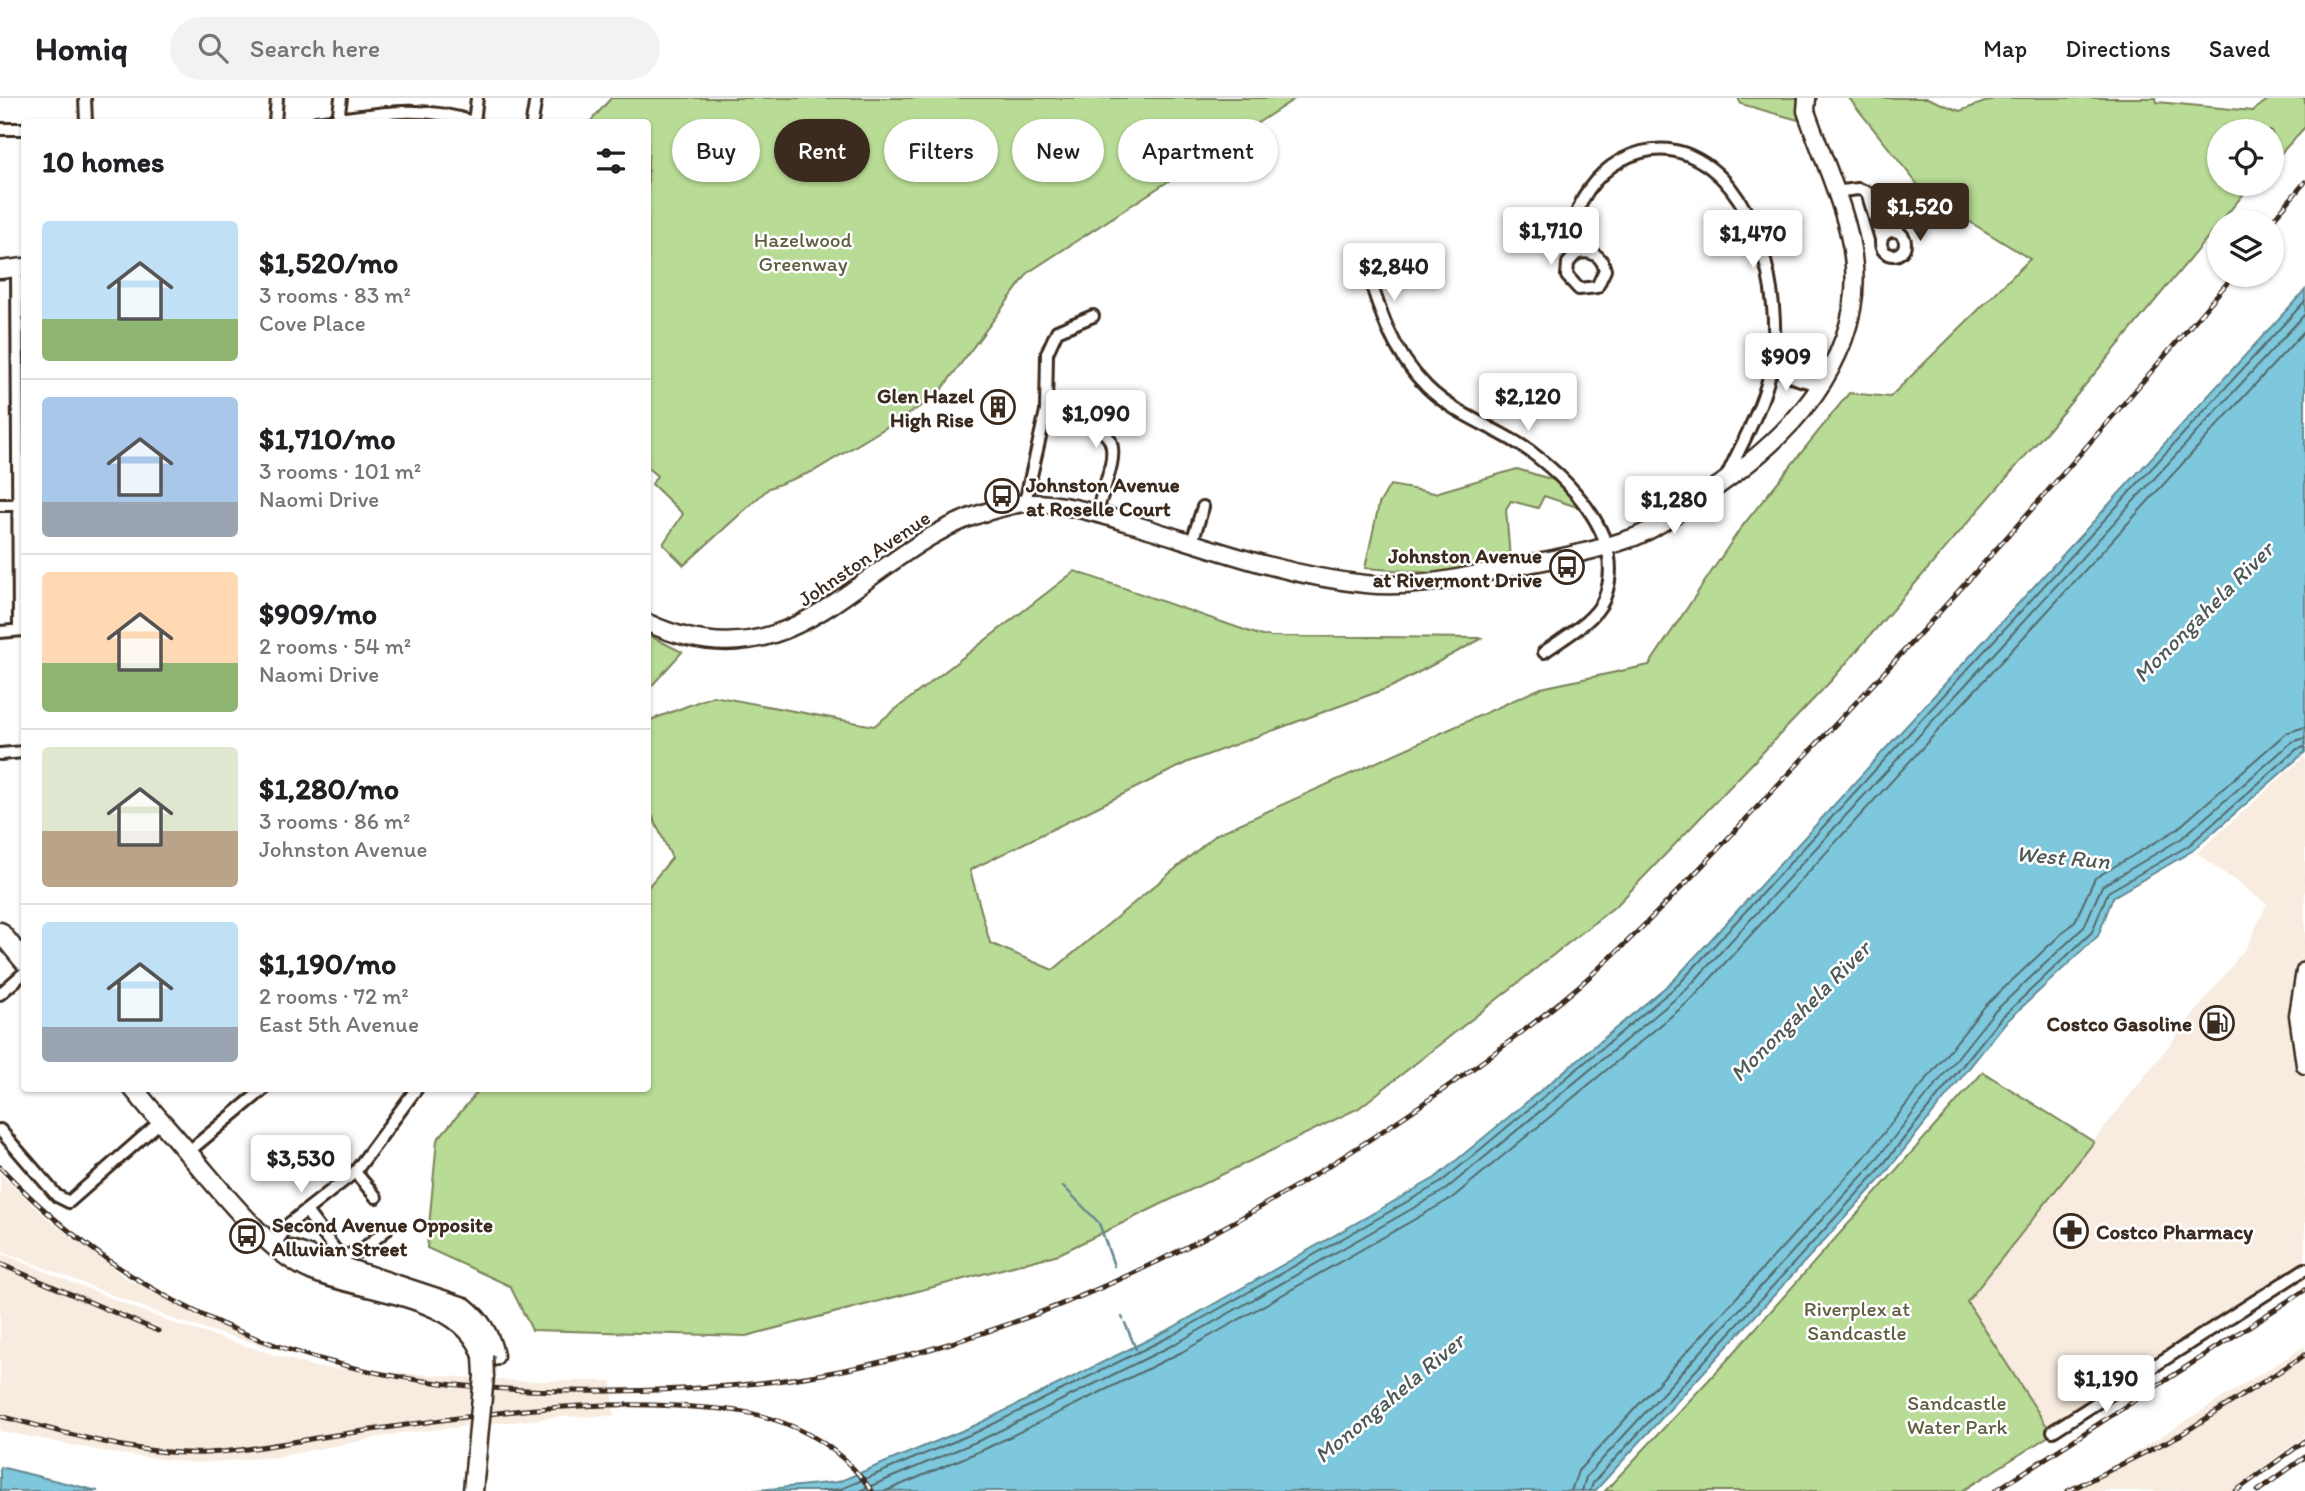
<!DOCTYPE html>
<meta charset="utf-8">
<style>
:root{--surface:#fff;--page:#f2f2f2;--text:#202124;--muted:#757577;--line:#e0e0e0;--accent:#3b2a1e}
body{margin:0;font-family:Itim,sans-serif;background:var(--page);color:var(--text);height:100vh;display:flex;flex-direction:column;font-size:26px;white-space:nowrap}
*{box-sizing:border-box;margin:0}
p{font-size:23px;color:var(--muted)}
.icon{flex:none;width:38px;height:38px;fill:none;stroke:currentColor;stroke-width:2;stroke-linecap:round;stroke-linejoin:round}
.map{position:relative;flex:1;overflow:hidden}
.drawer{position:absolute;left:21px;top:21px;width:630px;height:973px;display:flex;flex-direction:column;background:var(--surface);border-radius:7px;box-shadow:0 2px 5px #0004}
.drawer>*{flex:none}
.banner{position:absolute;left:672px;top:21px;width:665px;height:63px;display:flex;gap:14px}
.fabs{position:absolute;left:2207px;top:21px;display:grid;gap:14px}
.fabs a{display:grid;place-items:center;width:77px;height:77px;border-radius:50%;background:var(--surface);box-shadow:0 2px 5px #0004;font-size:35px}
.price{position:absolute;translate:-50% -60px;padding:0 16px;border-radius:7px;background:#fff;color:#222;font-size:23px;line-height:46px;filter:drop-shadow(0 2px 4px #0008)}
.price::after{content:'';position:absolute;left:50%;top:42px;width:21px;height:16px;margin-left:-10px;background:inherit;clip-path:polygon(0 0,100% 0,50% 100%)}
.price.on{background:var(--accent);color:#fff}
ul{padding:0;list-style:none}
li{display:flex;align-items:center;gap:21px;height:175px;padding:0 21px}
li+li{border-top:2px solid var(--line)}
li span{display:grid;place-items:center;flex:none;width:196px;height:140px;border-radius:7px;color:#555}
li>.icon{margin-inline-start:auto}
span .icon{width:84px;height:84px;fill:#fffc;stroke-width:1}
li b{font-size:30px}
h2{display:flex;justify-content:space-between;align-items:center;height:84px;padding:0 21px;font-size:30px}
.pill{padding:0 24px;border-radius:32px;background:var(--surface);box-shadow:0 2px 5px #0004;font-size:24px;line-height:63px}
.pill.on{background:var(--accent);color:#fff}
header{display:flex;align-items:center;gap:42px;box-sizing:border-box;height:98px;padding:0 35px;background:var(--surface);border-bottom:2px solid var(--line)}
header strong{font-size:33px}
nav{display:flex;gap:38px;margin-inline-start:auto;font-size:24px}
.search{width:490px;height:63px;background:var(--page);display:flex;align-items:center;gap:18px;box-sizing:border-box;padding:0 24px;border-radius:38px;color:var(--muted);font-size:26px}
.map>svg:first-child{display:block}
.built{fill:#f7ecdf}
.green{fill:#b8db95;stroke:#7a825a;stroke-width:2}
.water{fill:#7dc8dd;stroke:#638991;stroke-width:2}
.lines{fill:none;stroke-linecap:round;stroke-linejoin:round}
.shore{stroke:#55696a;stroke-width:2}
.stream{stroke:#638991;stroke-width:2.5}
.street-casing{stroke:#3b2a1e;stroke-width:16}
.secondary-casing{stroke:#3b2a1e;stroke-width:21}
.primary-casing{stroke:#3b2a1e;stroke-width:23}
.street{stroke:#fff;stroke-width:10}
.secondary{stroke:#fff;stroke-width:16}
.primary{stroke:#fff;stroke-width:18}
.rail-casing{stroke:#3b2a1e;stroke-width:5}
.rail{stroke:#fff;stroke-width:2.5;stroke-dasharray:8;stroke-linecap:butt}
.primary-bridge-casing{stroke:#3b2a1e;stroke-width:23;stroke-linecap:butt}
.primary-bridge{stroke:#fff;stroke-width:18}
.labels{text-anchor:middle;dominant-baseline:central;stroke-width:5;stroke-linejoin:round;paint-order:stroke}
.park-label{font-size:21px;fill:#605f42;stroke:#fff}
.poi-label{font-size:21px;font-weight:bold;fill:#3b2a1e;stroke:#fff;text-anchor:end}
.street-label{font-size:21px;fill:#3b2a1e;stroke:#fff}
.water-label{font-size:23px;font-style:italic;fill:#4f5957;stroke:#fff}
</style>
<header>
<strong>Homiq</strong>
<div class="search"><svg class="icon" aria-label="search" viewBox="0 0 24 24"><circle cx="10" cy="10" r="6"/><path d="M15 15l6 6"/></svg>Search here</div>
<nav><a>Map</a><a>Directions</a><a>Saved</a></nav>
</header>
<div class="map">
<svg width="2305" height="1393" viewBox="0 0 2305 1393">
<rect width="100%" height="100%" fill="#fff"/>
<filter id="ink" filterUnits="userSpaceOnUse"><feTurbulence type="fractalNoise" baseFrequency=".0143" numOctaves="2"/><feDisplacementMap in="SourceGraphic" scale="14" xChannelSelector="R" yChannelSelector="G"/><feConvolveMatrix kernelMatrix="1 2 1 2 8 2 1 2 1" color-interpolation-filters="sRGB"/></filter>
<g filter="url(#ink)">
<g class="built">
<polygon points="2305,658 2305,1182 2052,1336 1967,1204 2248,847 2267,806 2197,755"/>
<polygon points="0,1076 49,1122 126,1180 208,1223 278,1252 178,1223 0,1152"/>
<polygon points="0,1155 172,1225 314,1269 517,1283 612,1283 614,1318 558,1319 402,1335 276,1359 196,1365 118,1356 0,1333"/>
<polygon points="2305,1248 2305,1338 2232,1393 2062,1393 2117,1366"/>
</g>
<g class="green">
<polygon points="611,0 1296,0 1029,174 936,299 814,373 769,390 684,467 663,446 683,416 652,386 657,378 648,370 648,24 590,24"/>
<polygon points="1738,0 1798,0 1798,22 1741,6"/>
<polygon points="1849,0 1927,0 1960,13 1996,0 2156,0 2157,4 2253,13 2270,0 2305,0 2305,29 2272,65 2272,33 2219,33 2219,86 2252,86 2047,333 1829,585 1618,806 1359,1010 1059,1156 746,1238 532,1232 510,1188 427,1150 437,1042 480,991 648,990 648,789 672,760 648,709 648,623 713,598 874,628 1075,473 1262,538 1483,540 1391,589 1188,664 970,772 990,845 1053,872 1217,736 1541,590 1649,567 1740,431 1849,295 1890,299 2030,161 1926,97"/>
<polygon points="1517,371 1557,383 1583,411 1544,398 1538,410 1511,403 1506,411 1510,461 1448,476 1365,470 1379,406 1390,387 1435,395"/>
<polygon points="648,537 682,554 648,592"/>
<polygon points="1983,974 2094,1044 1967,1204 2052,1336 1962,1393 1605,1393 1731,1258"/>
</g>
<g class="water">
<polygon points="2305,192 2305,654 2192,753 2113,799 2098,838 2005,925 1883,1078 1595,1393 748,1393 838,1384 976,1327 1170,1231 1435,1080 1674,882"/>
<polygon points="0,1369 98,1393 0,1393"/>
</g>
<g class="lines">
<g class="shore">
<polyline points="822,1393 841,1391 979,1333 1173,1237 1440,1085 1679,886 2305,203"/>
<polyline points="859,1393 983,1341 1177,1245 1445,1092 1686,892 2305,216"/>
<polyline points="886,1393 987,1350 1182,1254 1452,1100 1692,901 2305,232"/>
<polyline points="1571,1393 1578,1373 1863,1061 1985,908 2075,823 2095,780 2176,732 2286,635 2305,629"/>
<polyline points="1582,1393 1586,1379 1871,1068 1993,915 2084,829 2102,788 2182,740 2292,644 2305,640"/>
<polyline points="1590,1393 1593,1385 1877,1074 2000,921 2092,834 2108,794 2188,748 2297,651 2305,649"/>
</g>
<g class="stream">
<polyline points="1063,1088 1099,1125 1114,1168"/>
<polyline points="1122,1219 1123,1221"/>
<polyline points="1125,1225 1136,1251"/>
</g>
<g class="street-casing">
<g id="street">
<polyline points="85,0 86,24"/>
<polyline points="338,22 341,0"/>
<polyline points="275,24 277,0"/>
<path d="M316 24C375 17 415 5 473 24"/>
<polyline points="474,24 477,0"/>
<polyline points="532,24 536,0"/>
<polyline points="0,31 24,31"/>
<polyline points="1834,94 1858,91 1867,94 1881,141"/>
<circle cx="1893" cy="145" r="12"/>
<path d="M1576 156C1590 151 1602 157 1605 172L1597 189 1579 191 1567 178 1568 165 1576 156C1560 96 1627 34 1686 56 1758 84 1782 197 1772 264 1766 305 1742 344 1725 382"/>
<path d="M1364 162C1378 209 1391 253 1427 289 1456 318 1498 330 1531 354 1573 386 1628 442 1604 501 1595 523 1562 541 1544 554"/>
<polyline points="17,170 19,532"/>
<path d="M1772 264C1787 280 1801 283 1821 287"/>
<path d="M1046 313C1128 333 1120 342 1096 416"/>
<polyline points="1025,404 1046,313 1047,255 1057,233 1093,218"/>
<polyline points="0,407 24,407"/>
<polyline points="1192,444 1203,409"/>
<polyline points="0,534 24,532"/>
<polyline points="0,656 24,654"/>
<polyline points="0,896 24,875"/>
<polyline points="0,1032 57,1098 69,1104 160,1024"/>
<polyline points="188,1054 265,990"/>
<polyline points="355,1074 376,1099"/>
<polyline points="306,1113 336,1153 345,1158 362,1152 386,1132"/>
<polyline points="275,1146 290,1125 355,1074 417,990"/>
<polyline points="2053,1333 2305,1171"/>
</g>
</g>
<g class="secondary-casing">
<g id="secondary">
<polyline points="0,172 24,169"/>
<path d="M648 525C804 597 866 442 997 411 1006 409 1017 405 1027 405 1064 404 1101 417 1136 427 1211 450 1286 478 1365 486 1410 491 1454 481 1498 472 1543 463 1586 456 1629 441 1651 434 1671 418 1691 406 1763 360 1835 299 1852 211 1865 143 1827 75 1806 13L1807 0"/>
<polyline points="2305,873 2298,917 2305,967"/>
</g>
</g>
<g class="primary-casing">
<g id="primary">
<polyline points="0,834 24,863"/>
<path d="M133 990C151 1013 171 1034 189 1056 221 1092 268 1155 313 1173 364 1194 465 1197 483 1258"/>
<path d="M291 1152 464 1209C480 1222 490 1236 494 1258"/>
</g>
</g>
<use href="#street" class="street"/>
<use href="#secondary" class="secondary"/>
<use href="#primary" class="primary"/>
<g class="rail-casing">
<g id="rail">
<polyline points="2271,124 2305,84"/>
<path d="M0 1069C153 1230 348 1292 565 1293 651 1294 739 1291 823 1276 1031 1238 1220 1143 1393 1026 1457 983 1520 938 1579 888 1661 816 1733 734 1808 655 1956 501 2095 340 2234 177"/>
<polyline points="0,1166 158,1233"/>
<path d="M0 1318C68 1335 137 1358 208 1355 248 1353 289 1344 329 1338 445 1322 559 1301 677 1308 712 1310 747 1311 781 1324 818 1337 849 1361 872 1393"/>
<polyline points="1995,1393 2305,1192"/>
<polyline points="2068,1393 2182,1336 2305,1257"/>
<polyline points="2236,1393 2305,1343"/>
<polyline points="2258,1393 2305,1359"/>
</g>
</g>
<use href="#rail" class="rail"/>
<g class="primary-bridge-casing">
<polyline id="primary-bridge" points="473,1393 484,1278 483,1258"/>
</g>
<use href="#primary-bridge" class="primary-bridge"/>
</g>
</g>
<defs>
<g id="building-ring" transform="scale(1.75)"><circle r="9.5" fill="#fff" stroke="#3b2a1e" stroke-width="1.5"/><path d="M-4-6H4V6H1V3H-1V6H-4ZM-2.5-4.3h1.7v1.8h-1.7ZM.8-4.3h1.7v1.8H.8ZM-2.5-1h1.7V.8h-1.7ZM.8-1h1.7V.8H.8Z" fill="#3b2a1e"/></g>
<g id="bus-ring" transform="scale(1.75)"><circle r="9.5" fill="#fff" stroke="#3b2a1e" stroke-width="1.5"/><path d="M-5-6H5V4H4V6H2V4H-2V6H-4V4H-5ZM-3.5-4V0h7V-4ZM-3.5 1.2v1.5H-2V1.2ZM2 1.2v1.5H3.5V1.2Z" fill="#3b2a1e"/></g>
<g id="fuel-ring" transform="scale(1.75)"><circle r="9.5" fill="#fff" stroke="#3b2a1e" stroke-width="1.5"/><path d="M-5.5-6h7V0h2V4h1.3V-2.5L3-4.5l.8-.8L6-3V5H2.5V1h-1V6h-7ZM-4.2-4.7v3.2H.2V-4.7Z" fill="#3b2a1e"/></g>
<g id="pharmacy-ring" transform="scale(1.75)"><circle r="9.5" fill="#fff" stroke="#3b2a1e" stroke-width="1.5"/><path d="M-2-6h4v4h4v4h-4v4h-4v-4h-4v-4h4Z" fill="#3b2a1e"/></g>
</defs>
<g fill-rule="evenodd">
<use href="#building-ring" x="998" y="309"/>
<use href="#bus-ring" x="1002" y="398"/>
<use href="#bus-ring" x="1567" y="469"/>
<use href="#fuel-ring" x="2217" y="925"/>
<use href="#pharmacy-ring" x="2071" y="1133"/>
<use href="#bus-ring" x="247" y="1138"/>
</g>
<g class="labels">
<g class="park-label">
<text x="803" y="141">Hazelwood<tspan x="803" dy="24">Greenway</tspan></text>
<text x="1857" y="1210">Riverplex at<tspan x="1857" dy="24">Sandcastle</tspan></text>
<text x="1957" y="1304">Sandcastle<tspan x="1957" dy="24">Water Park</tspan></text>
</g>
<g class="poi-label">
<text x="974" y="297">Glen Hazel<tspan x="974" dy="24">High Rise</tspan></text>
<text x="1026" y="386" text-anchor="start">Johnston Avenue<tspan x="1026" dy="24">at Roselle Court</tspan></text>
<text x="1542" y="457">Johnston Avenue<tspan x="1542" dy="24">at Rivermont Drive</tspan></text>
<text x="2192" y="925">Costco Gasoline</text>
<text x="272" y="1126" text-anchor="start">Second Avenue Opposite<tspan x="272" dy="24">Alluvian Street</tspan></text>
<text x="2096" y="1133" text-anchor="start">Costco Pharmacy</text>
</g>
<g class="street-label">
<text transform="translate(864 460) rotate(-34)">Johnston Avenue</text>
</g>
<g class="water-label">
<text transform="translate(2203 514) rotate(-45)">Monongahela River</text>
<text transform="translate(2063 759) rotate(5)">West Run</text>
<text transform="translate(1800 913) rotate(-45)">Monongahela River</text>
<text transform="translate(1389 1300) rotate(-40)">Monongahela River</text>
</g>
</g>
</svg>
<div class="fabs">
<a><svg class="icon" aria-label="locate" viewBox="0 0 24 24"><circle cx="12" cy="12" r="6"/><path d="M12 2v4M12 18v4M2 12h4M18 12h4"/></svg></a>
<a><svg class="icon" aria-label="layers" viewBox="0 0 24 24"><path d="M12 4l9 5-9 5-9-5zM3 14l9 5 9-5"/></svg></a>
</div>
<b class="price on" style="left:1920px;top:145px">$1,520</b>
<b class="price" style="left:1551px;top:169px">$1,710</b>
<b class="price" style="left:1753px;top:172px">$1,470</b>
<b class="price" style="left:1394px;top:205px">$2,840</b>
<b class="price" style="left:1786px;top:295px">$909</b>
<b class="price" style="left:1528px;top:335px">$2,120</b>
<b class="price" style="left:1096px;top:352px">$1,090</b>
<b class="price" style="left:1674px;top:438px">$1,280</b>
<b class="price" style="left:301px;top:1097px">$3,530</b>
<b class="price" style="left:2106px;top:1317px">$1,190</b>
<div class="banner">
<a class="pill">Buy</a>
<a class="pill on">Rent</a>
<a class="pill">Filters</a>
<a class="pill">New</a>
<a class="pill">Apartment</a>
</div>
<section class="drawer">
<h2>10 homes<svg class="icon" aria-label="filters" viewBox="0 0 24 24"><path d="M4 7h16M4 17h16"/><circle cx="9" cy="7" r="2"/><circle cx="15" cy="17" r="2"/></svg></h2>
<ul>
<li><span style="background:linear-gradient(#bfe0f5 70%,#8fb573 0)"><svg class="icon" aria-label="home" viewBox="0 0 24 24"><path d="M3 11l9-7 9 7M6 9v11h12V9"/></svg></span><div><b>$1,520/mo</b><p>3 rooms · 83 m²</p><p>Cove Place</p></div></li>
<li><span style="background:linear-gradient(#a9c7e8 75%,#9aa5b1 0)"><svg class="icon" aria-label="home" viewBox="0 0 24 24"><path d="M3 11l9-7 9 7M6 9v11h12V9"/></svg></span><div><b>$1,710/mo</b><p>3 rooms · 101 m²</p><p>Naomi Drive</p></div></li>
<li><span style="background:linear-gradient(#ffd9b3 65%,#8fb573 0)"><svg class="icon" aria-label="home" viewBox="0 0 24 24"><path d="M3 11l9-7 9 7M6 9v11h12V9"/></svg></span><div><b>$909/mo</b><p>2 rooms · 54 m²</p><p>Naomi Drive</p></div></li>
<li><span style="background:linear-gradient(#dfe7d0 60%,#b9a48a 0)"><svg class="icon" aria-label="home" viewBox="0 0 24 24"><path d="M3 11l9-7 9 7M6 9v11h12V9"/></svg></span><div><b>$1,280/mo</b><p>3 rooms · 86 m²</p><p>Johnston Avenue</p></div></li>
<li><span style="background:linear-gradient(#bfe0f5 75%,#9aa5b1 0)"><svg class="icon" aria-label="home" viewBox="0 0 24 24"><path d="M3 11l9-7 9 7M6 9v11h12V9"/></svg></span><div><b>$1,190/mo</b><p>2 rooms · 72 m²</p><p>East 5th Avenue</p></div></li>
</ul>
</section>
</div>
